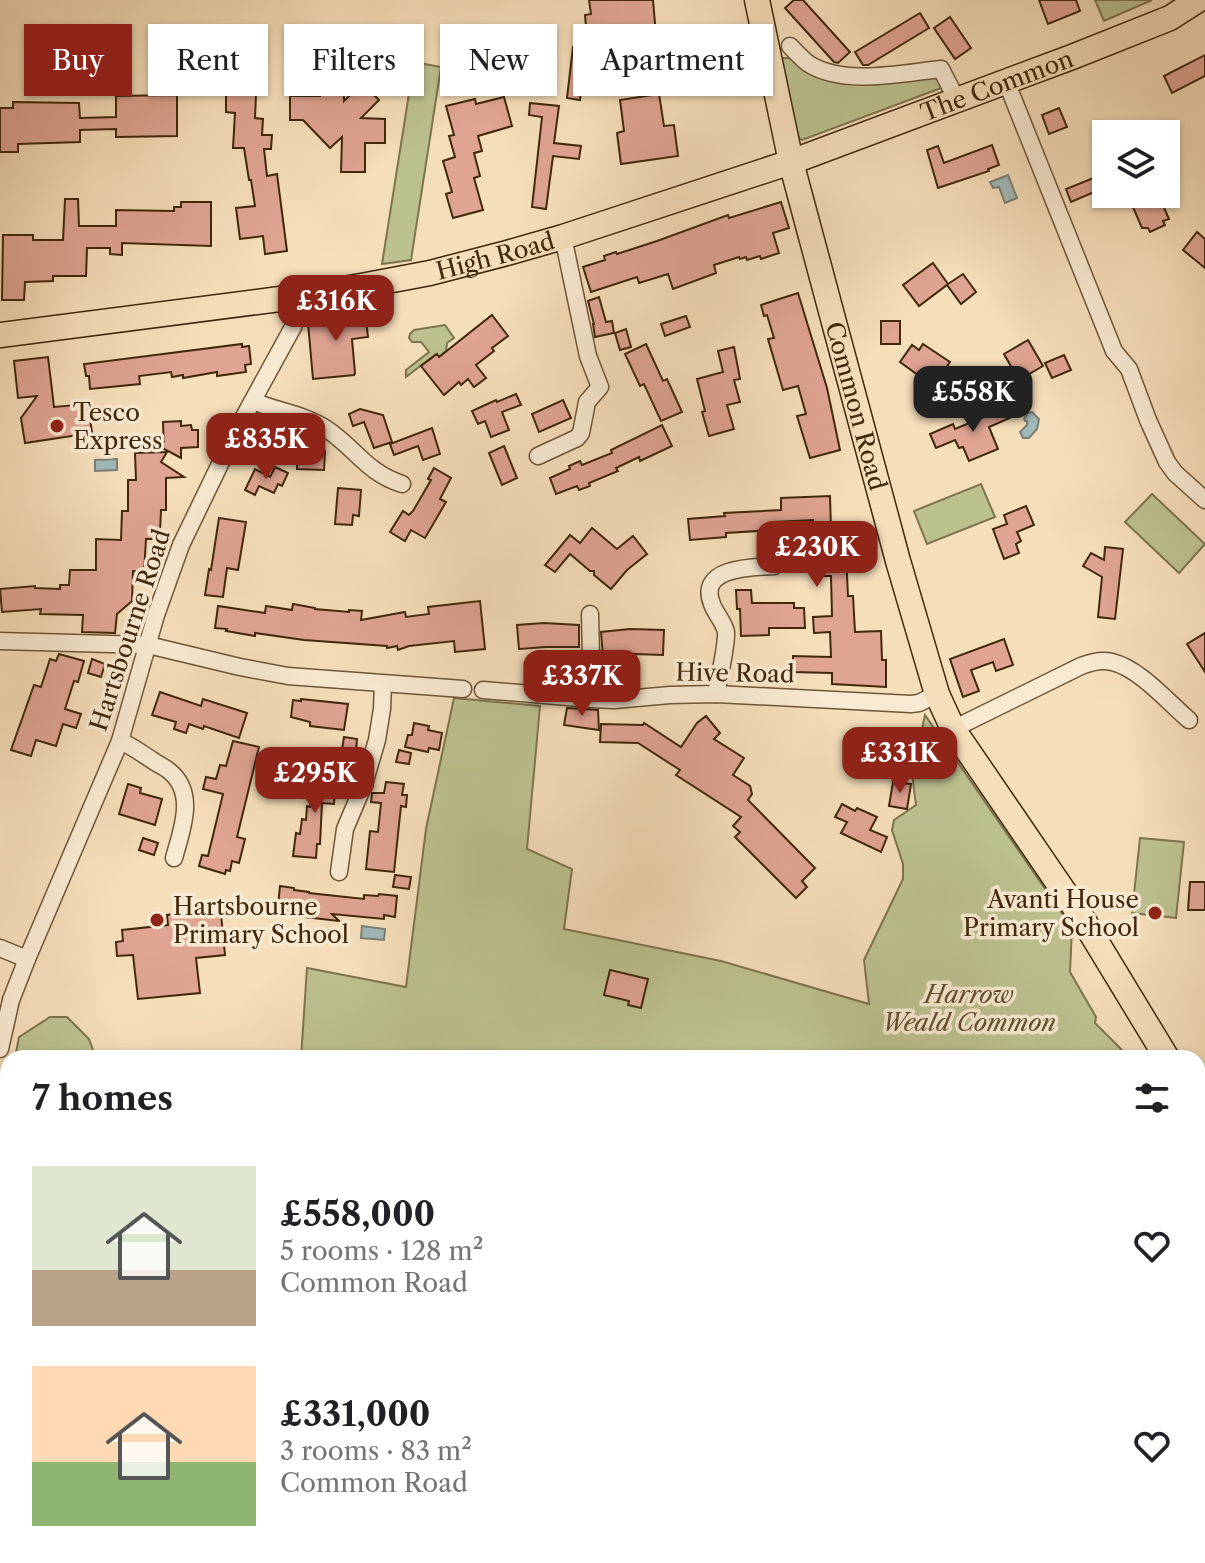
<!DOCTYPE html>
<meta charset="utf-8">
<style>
:root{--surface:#fff;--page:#f2f2f2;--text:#202124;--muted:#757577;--accent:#8f2418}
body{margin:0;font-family:"Libre Caslon Text",serif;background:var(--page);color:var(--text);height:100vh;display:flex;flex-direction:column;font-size:30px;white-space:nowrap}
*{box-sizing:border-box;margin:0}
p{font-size:26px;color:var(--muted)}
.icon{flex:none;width:44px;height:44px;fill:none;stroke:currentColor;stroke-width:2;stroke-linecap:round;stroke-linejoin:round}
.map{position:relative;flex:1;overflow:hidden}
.side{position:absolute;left:0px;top:1050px;width:1206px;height:514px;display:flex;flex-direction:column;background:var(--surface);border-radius:24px 24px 0 0;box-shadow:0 2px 6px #0004}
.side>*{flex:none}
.hud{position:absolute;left:24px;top:24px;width:800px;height:72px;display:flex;gap:16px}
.controls{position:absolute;left:1092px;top:120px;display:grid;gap:16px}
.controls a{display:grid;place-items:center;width:88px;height:88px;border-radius:0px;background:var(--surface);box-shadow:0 2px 6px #0004;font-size:40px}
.price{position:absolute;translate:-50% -68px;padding:0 18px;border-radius:16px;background:var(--accent);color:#fff;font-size:26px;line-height:52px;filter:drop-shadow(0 2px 4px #0008)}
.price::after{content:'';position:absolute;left:50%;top:48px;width:24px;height:18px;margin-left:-12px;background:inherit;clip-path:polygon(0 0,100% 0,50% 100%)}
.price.active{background:#222;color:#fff}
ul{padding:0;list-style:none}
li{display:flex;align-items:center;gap:24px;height:200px;padding:0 32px}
li span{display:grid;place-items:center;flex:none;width:224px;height:160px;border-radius:0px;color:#555}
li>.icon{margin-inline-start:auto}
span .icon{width:96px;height:96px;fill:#fffc;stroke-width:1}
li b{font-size:34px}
h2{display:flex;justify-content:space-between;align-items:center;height:96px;padding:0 32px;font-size:34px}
.pill{padding:0 28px;border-radius:0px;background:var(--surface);box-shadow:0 2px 6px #0004;font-size:28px;line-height:72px}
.pill.active{background:var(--accent);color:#fff}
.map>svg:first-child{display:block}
.green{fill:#bcc190;stroke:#7e744d;stroke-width:2}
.water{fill:#a1b9ba;stroke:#7b7f74;stroke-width:2}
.building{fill:#dfa492;stroke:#41280a;stroke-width:2}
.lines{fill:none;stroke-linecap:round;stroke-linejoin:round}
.street-casing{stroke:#6e5636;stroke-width:19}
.primary-casing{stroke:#41280a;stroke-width:27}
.street{stroke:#f8ead2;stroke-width:16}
.primary{stroke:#f5deba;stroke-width:24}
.poi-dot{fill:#8f2418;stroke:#f8ead2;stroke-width:3}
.labels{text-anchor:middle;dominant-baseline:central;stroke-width:7;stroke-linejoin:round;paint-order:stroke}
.street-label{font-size:24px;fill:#41280a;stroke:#f8ead2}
.poi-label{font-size:24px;fill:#41280a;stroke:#f8ead2;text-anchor:start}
.park-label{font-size:24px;font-style:italic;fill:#604e2c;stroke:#f8ead2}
</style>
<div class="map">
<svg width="1205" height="1563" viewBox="0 0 1205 1563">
<rect width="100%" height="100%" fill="#f5deba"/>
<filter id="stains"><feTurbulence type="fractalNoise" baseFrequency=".0025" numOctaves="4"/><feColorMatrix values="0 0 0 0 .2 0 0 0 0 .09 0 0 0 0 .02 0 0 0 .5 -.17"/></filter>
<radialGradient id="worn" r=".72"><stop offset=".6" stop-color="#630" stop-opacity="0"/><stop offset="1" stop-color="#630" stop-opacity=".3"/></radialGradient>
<g class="green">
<polygon points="1095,0 1152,0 1104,21"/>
<polygon points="783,58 789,58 815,74 936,76 944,87 802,140 799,138 779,65"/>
<polygon points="414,62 441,67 411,260 382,264"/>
<polygon points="445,325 454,338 447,343 446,351 439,357 436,354 406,377 406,370 429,352 421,342 412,342 409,338 410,334 414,330"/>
<polygon points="981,484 995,517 927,544 914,511"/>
<polygon points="1152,494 1205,544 1179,573 1125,522"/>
<polygon points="454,698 540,706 527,849 572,869 564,929 721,961 869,1004 864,960 903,879 903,864 892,830 894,820 916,805 912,774 925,715 1072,928 1070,972 1096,1017 1095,1023 1130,1058 301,1058 307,968 406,987 426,829"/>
<polygon points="1140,838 1184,842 1176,918 1132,913"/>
<polygon points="50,1017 67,1017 89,1039 96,1058 15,1058 19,1037"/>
<polygon points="8,1089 8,1235 0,1233 0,1126"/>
<polygon points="1198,1265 1205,1288 1205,1563 59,1563 60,1556 1198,1556"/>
</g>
<g class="water">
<polygon points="1008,175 1017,198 1005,203 999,187 993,188 990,182"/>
<polygon points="1032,412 1039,419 1037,429 1029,438 1023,438 1020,432 1027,425 1027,421 1025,421 1024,419 1028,413"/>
<polygon points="117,459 117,470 95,471 95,460"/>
<polygon points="362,926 385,929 384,940 361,938"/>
</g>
<g class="building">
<polygon points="589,0 653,0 657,47 633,50 632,34 587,38 585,15 591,14"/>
<polygon points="794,0 803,0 850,52 838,63 834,62 785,8"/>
<polygon points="1039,0 1076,0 1080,11 1048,24"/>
<polygon points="920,13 929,28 868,65 863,65 855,52"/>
<polygon points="950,17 971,48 955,59 934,28"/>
<polygon points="573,47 585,49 580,100 567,98"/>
<polygon points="1205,55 1205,76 1172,93 1164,76"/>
<polygon points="321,77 344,77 344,101 362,83 379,100 361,118 385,119 385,143 365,143 365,172 341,172 342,137 330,148 303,120 290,120 290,96 320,96"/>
<polygon points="226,94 256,95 255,118 263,119 262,135 272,135 271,149 264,149 267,176 277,174 287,251 265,254 263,236 240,239 236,208 255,206 251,180 249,180 244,148 233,148 235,113 226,112"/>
<polygon points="659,94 664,126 674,125 678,156 621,164 617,133 624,131 620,100"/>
<polygon points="177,95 177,136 116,137 116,129 80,130 80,142 18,144 18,152 0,152 0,108 13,108 13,102 79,103 80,118 116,117 116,96"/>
<polygon points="504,97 512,126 478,136 482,151 474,153 480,176 474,178 483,210 453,218 446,194 452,192 443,161 455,157 449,136 454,135 446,106 475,99 476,104"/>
<polygon points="530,103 559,106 554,143 581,146 579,159 553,156 546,209 532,207 542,117 529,115"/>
<polygon points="1059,108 1067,127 1049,134 1042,115"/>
<polygon points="992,145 999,165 988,169 989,171 938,188 927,150 938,146 944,163"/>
<polygon points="1106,173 1106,187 1071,202 1066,189"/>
<polygon points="1137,194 1158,194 1169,219 1163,221 1165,225 1150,232 1148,228 1142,228 1129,198"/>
<polygon points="65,199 78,199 79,226 116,226 116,210 174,211 174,207 181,207 181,202 211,202 211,246 122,243 122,255 110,254 110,248 87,248 86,276 53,276 53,281 25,282 24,300 2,300 3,235 33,235 33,240 63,240"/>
<polygon points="781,202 789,228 773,233 779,253 761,259 760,256 747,260 746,257 740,259 739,257 714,265 716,273 673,289 668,274 639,283 637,277 591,292 583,267 605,260 604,256 616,252 617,254 657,241 728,215 729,218"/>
<polygon points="1197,232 1205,239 1205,268 1183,250"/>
<polygon points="933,263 948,284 963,274 976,292 961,304 947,285 919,306 903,285"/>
<polygon points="798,293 827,388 840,450 810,458 797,416 806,414 798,386 783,390 768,339 774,338 767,315 764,316 761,305"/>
<polygon points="599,297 606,322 612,321 614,333 595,337 593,324 594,324 588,301"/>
<polygon points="365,310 368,337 352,339 355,373 354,375 313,379 308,323 316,322 316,315"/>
<polygon points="492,315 508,336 492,348 494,351 476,365 486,378 474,387 468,379 461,385 459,382 444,395 421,366 437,354 439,357"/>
<polygon points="686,316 690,327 665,336 661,324"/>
<rect x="881" y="321" width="19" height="23"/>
<polygon points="626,329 631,347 620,350 615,333"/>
<polygon points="1028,340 1043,366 1024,377 1021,372 1016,375 1004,354"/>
<polygon points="242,344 242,347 249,346 251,364 245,365 246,372 217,376 217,372 183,378 183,375 172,377 171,372 139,376 140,384 90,389 89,376 86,376 84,364"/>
<polygon points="646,344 663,381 667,379 682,412 661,421 644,384 640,386 625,354"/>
<polygon points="923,344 950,362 933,386 900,362 912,345 919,350"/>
<polygon points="734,347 740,379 734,380 740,402 727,405 734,429 709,436 702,412 705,411 697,379 723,372 718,351"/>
<polygon points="1064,355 1071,370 1052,378 1045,363"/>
<polygon points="48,357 54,407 88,404 92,433 25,443 21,418 37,396 18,398 14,361"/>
<polygon points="516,394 521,405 502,412 509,430 491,437 485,421 478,424 472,411 496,400 497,402"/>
<polygon points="563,400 571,418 539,432 532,414"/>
<polygon points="1007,404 1012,417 989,427 998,449 969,461 963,447 959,448 955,440 936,448 930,434 953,424 955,429 996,412 995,409"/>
<polygon points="360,409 383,415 392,442 374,448 364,422 353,426 349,414"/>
<polygon points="181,421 181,426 191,425 192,430 198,430 198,447 181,448 181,458 164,449 163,422"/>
<polygon points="279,421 290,425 289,445 278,445"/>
<polygon points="662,425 672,446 640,461 639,457 616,468 618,471 589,483 590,486 579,490 577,486 556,494 550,478 570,469 569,466 580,461 582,465 612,453 611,450"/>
<polygon points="432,428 440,454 423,460 418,446 394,455 390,444"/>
<polygon points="298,438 312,439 311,451 325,451 324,470 297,469"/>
<polygon points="504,446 517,478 502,485 489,453"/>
<polygon points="167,452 161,462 184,477 166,478 166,510 161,510 160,532 155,532 155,539 146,539 144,572 133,571 132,601 117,614 115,633 82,632 83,615 40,614 41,609 2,612 0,589 35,586 35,588 60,589 60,585 69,585 70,570 96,570 96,539 121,540 122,511 128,511 128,480 136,480 135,453"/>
<polygon points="275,467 288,473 282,486 278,484 274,493 259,486 255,495 245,490 255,469 270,477"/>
<polygon points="434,468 451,478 440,499 446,502 425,538 411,530 405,541 390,532 403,511 409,515 413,511 431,480 428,479"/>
<polygon points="338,488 361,490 359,516 353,515 352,525 335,524"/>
<polygon points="830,496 831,530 845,530 848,596 853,596 855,632 881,631 882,660 886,660 886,687 832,684 832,673 793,672 793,656 831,657 830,632 814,633 813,617 832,616 831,576 819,576 818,555 814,555 813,520 774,522 774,530 726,533 726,537 690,540 688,519 725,516 724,513 781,510 781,498"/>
<polygon points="1026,506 1034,525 1017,532 1021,541 1016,544 1019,553 1004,559 993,529 1007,524 1004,515"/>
<polygon points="219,518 246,522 238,570 227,568 223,597 205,595 209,569 211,570"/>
<polygon points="592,528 617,549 633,536 647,554 627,570 611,589 594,575 594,571 590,571 570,554 555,572 545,565 570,535 580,543"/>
<polygon points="1105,547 1123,549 1115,619 1098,617 1102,577 1083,566 1091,553 1104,560"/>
<polygon points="736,590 751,590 752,603 794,603 794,608 804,608 805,628 769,628 769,635 741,636 740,609 737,609"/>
<polygon points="480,601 485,649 455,652 454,641 409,646 398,650 397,646 387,648 387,646 304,640 255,633 255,636 226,631 227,629 215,628 218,606 265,613 266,606 292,610 293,604 315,608 315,609 349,612 349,610 362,611 361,620 405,612 406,617 429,614 428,607"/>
<polygon points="544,623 579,625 579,647 546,647 519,649 517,625"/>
<polygon points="630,629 664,630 663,655 634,654 603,657 601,632"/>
<polygon points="1205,633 1205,672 1187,644"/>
<polygon points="1004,639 1013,665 996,671 993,662 971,670 979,691 963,697 950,659"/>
<polygon points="59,654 84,661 78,682 74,681 65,709 81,714 76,728 63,724 56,746 36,740 31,756 11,750 34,685 41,687 50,659 56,661"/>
<polygon points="92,659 105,664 101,677 88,673"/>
<polygon points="160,692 201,706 203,699 247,713 239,738 204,726 203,729 189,724 186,733 174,729 176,722 152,715"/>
<polygon points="301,699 348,704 344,730 310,726 310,722 291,717 293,700 301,701"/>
<polygon points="567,708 598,710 599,730 564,725"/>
<polygon points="706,716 720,733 714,739 744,758 733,775 750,786 752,794 748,800 815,868 802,881 807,887 796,898 735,837 740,832 733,826 741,817 676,775 680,770 638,743 600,742 601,724 643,725 644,723 681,747 697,723"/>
<polygon points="414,723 429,726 428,730 442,733 439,750 429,748 428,752 405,747 408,735 412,735"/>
<polygon points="857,730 870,733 864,763 851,761"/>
<polygon points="344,737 357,739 356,751 342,750"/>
<polygon points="233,741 259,747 237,837 245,839 239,863 232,861 230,871 226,870 225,874 199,866 202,855 208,856 223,794 203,789 206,777 216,779 220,765 226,766"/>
<polygon points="399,750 411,753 409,764 396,762"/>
<polygon points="314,772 336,774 334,804 322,803 320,844 317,844 316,858 293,856 296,833 300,834 302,819 306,820 307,806 310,807"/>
<polygon points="386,782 404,784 402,795 407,795 406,807 401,806 394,872 366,869 370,831 378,832 381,803 371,802 372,793 384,793"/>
<polygon points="893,782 911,784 907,809 889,806"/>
<polygon points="128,784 141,788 140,793 162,799 155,825 119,814"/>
<polygon points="842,804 855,811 857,808 877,817 870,830 887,837 881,852 841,833 847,822 835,817"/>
<polygon points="143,838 158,843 154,855 139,850"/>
<polygon points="395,875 411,877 409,889 393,887"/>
<polygon points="1190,882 1205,882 1205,910 1188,910"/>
<polygon points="280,886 294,888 294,890 309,892 309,893 364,899 364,895 378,896 379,894 397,896 395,917 384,915 384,919 332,914 339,921 305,917 305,914 285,911 285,907 278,906"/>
<polygon points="196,912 197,916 221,914 225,955 196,958 200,993 138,999 133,955 117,956 116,942 123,941 122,930 168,925 167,915"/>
<polygon points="610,970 648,979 641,1008 628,1005 629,1001 604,995"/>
</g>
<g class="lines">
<g class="street-casing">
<g id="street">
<path d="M790 46C796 52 802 59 809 64 844 86 902 73 941 69L957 100"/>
<polyline points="1006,81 1114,351 1129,369 1148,420 1167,462 1175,473 1205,500"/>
<path d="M253 401C276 411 303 414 325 428 355 447 365 472 402 484"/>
<polyline points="538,456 577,438 581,433 587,402 600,387 588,356 563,237"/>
<polyline points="590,614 592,699"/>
<polyline points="0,641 148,645 240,667 288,676 463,689"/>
<polyline points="483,690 592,699 614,700 670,695 716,694 911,704 919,703 937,694"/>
<path d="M716 694C719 679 727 644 726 632 724 622 715 613 712 604 697 567 753 567 774 566"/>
<path d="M953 729 1081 666C1091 662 1101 659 1112 662 1139 668 1168 702 1189 720"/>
<path d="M120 741C132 746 141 753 152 760 157 764 163 766 168 770 197 792 182 829 174 858"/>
<polyline points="339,872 345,829 364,784 377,740 382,709 383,684"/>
<polyline points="0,948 27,959"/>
<polyline points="0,1049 11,1000 27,959 120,741 156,615 181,545 235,433 293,327 297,314 295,297"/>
<polyline points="1198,1080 1205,1075"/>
<polyline points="0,1352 8,1356"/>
</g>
</g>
<g class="primary-casing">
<g id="primary">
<path id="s1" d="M757 0 791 162 898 561 937 694 953 729 1082 918 1167 1058"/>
<path id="s2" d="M0 335 295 297 361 286 430 273 507 253 563 237 791 162 1072 57 1170 18 1198 0"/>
<polyline points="1198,1136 1205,1158"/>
</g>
</g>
<use href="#street" class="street"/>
<use href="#primary" class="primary"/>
</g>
<g class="poi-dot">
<circle cx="57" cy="426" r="8"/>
<circle cx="1155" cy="913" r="8"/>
<circle cx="157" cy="920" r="8"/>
</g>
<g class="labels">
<g class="street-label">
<text stroke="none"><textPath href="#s2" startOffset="1032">The Common</textPath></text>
<text stroke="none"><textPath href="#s2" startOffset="502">High Road</textPath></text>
<text stroke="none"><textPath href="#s1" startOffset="418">Common Road</textPath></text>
<text transform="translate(130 630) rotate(-72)">Hartsbourne Road</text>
<text transform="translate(735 673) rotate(1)">Hive Road</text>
</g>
<g class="poi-label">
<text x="73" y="412">Tesco<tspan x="73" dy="28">Express</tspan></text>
<text x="1139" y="899" text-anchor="end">Avanti House<tspan x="1139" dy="28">Primary School</tspan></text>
<text x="173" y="906">Hartsbourne<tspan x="173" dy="28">Primary School</tspan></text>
</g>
<g class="park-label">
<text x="969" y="994">Harrow<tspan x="969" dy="28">Weald Common</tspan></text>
</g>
</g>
<rect width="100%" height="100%" filter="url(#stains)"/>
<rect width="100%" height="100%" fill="url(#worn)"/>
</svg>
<div class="controls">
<a><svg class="icon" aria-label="layers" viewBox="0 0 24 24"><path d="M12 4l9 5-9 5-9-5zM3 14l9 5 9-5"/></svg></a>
</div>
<b class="price" style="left:336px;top:343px">£316K</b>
<b class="price active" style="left:973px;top:434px">£558K</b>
<b class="price" style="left:266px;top:481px">£835K</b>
<b class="price" style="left:817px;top:589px">£230K</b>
<b class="price" style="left:582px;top:718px">£337K</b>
<b class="price" style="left:900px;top:795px">£331K</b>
<b class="price" style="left:315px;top:815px">£295K</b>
<div class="hud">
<a class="pill active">Buy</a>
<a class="pill">Rent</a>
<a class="pill">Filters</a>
<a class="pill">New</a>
<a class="pill">Apartment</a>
</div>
<section class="side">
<h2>7 homes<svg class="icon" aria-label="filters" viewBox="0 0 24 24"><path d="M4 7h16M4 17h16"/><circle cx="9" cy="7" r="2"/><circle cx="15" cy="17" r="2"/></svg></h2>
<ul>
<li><span style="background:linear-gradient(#dfe7d0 65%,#b9a48a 0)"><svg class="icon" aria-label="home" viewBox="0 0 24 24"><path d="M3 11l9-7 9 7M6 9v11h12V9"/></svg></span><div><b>£558,000</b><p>5 rooms · 128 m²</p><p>Common Road</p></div><svg class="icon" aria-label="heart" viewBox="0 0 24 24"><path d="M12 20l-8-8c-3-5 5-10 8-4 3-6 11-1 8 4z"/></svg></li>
<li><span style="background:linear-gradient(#ffd9b3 60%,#8fb573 0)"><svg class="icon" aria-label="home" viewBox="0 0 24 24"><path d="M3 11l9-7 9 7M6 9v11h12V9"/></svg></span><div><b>£331,000</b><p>3 rooms · 83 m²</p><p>Common Road</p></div><svg class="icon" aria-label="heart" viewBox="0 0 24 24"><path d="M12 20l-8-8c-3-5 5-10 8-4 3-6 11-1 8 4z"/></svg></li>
</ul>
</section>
</div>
